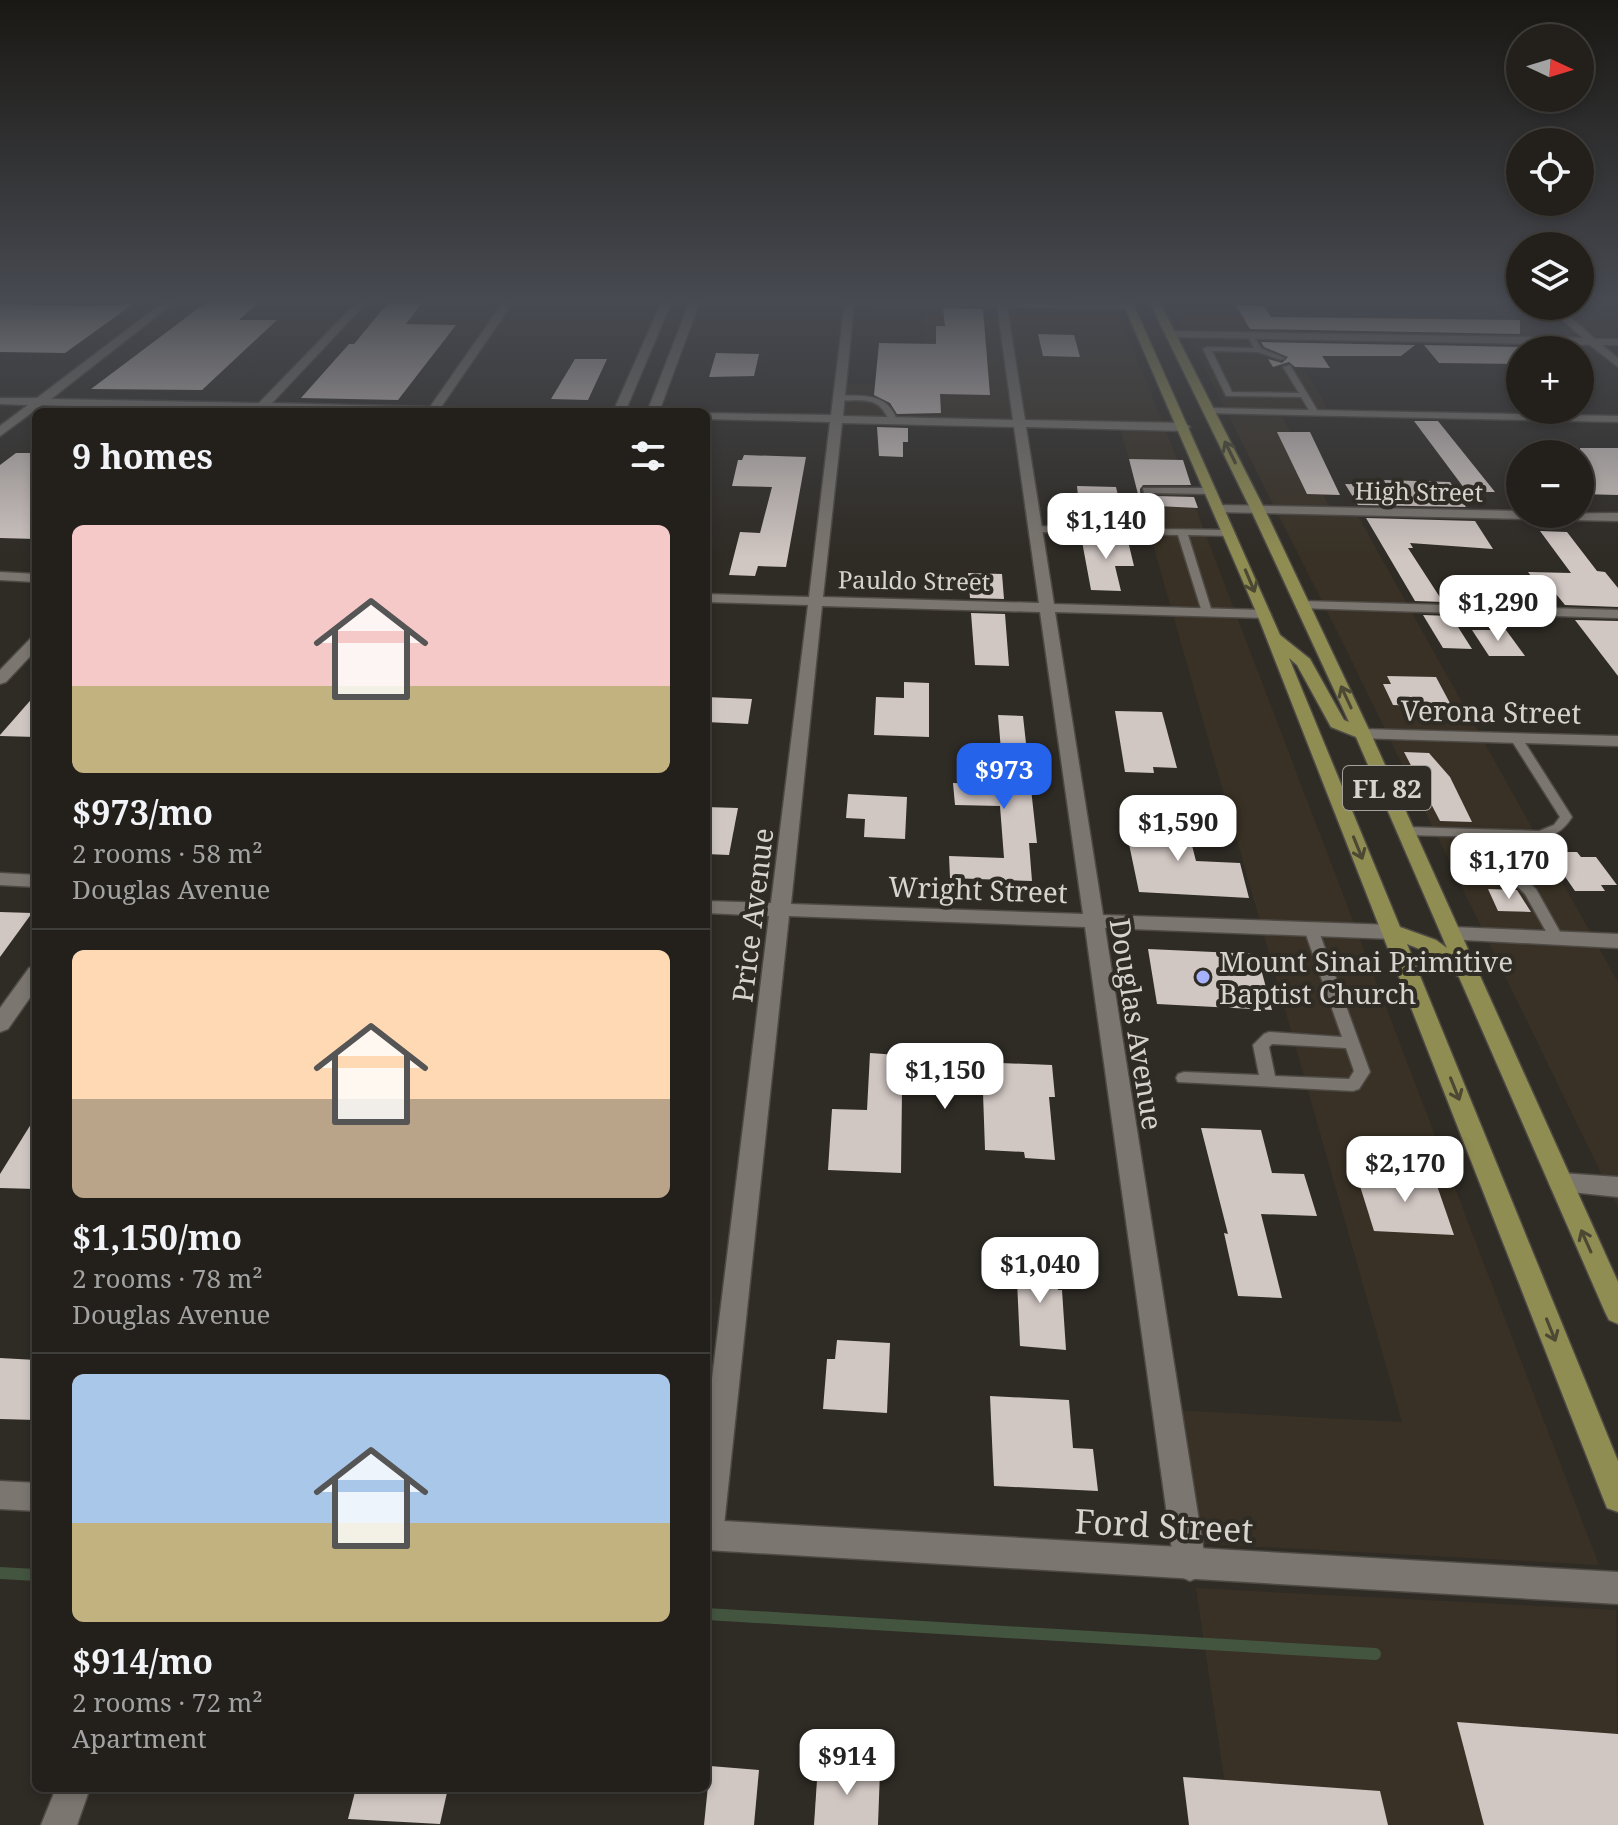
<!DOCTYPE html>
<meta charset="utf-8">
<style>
:root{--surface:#23201c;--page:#2b2825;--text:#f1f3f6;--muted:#a3a3a3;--line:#403e3b;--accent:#2563eb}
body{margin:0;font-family:"Noto Serif",serif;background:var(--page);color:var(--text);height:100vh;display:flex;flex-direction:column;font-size:30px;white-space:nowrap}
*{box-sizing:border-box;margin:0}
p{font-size:26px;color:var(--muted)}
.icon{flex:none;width:44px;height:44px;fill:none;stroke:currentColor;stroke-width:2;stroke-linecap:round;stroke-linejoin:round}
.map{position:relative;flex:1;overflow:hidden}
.sheet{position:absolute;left:32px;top:408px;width:678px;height:1384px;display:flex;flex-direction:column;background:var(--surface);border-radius:12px;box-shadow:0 4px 12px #0003,0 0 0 2px var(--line)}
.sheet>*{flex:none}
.needle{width:52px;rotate:94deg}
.fabs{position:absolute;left:1506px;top:24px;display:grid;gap:16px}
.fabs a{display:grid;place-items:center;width:88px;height:88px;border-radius:50%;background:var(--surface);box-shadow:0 4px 12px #0003,0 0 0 2px var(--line);font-size:40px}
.price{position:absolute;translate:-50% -68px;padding:0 18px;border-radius:16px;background:#fff;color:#222;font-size:26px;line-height:52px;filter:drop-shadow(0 2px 4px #0008)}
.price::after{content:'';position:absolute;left:50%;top:48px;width:24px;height:18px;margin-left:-12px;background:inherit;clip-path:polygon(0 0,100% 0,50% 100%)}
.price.on{background:var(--accent);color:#fff}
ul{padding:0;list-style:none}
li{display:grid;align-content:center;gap:16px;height:424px;padding:0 40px}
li+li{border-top:2px solid var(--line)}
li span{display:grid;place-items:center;height:248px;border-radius:12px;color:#555}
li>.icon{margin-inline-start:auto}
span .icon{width:144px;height:144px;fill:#fffc;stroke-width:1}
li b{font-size:34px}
h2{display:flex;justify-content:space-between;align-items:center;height:96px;padding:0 40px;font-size:34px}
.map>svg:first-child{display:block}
.built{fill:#393125}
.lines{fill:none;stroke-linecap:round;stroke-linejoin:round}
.stream{stroke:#43543f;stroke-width:12}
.building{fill:#d0c6c2}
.service-casing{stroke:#4d4944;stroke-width:3}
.minor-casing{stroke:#4d4944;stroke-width:3}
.tertiary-casing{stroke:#4d4944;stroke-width:3}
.primary-casing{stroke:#4d4944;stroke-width:3}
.service{fill:#7b766f;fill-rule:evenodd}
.minor{fill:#7b766f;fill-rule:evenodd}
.tertiary{fill:#7b766f;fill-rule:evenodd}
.primary{fill:#908d53;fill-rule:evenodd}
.oneway{stroke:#4c4833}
.poi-dot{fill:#a6b1fc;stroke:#2f2b25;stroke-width:3}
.labels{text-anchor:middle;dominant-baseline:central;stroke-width:8;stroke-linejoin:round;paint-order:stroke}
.far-street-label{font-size:24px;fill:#d7d4d0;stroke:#2f2b25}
.shield{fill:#2f2b25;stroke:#a5a19d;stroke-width:2}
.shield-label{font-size:26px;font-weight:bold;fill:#d7d4d0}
.street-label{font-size:28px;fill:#d7d4d0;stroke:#2f2b25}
.poi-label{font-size:28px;fill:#d7d4d0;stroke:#2f2b25;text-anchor:start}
.near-street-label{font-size:34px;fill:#d7d4d0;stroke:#2f2b25}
</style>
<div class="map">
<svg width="1618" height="1825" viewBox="0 0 1618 1825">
<rect width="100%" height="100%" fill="#2f2b25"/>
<g class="built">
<polygon points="854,301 1113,301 1163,423 1599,1565 1189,1543 1170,1410 1402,1422 1120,428 841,421 845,384 923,386 923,303"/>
<polygon points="1167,301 1265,301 1332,416 1281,415 1334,515 1358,516 1618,982 1618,1208 1341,639 1203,365"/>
<polygon points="1196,1588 1616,1610 1618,1825 1231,1825"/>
</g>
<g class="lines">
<g class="stream">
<polyline points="0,1573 36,1575"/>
<polyline points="706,1614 1375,1654"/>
</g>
</g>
<g class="building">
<polygon points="208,301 260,301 239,320 277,320 202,390 91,389"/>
<polygon points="388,303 422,303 406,324 456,325 398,400 301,398 349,344 354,344"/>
<polygon points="0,304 90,306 133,304 65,353 0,352"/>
<polygon points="1236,305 1264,306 1271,317 1520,320 1520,334 1250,329"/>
<polygon points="943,308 983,309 990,395 940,394 941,413 897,414 890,403 874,395 879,343 936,344 936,326 945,326"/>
<polygon points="1038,334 1074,335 1080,357 1043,356"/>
<polygon points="1261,342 1415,345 1401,356 1322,356 1330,368 1295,367 1289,362 1273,367 1268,359 1282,363 1288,357 1264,347"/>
<polygon points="1424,345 1520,347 1520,364 1439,363"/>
<polygon points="716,353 759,354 754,376 709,377"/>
<polygon points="575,359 607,359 588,400 551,399"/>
<polygon points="1414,421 1438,421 1495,492 1467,492"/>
<polygon points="877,427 908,428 908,442 903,442 903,457 879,456"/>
<polygon points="1277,432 1310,432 1340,495 1307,494"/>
<polygon points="1580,448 1618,448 1618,495 1580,494"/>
<polygon points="16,453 36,453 36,539 0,538 0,465"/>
<polygon points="744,455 806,457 786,567 758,566 755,576 729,575 740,532 760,533 772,487 732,486 738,460 742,460"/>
<polygon points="1129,459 1183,460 1191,485 1143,485 1140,489 1141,506"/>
<polygon points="1384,480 1450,482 1466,507 1358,505 1345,484 1386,485"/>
<polygon points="1077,486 1116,487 1125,525 1079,524 1073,496 1078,496"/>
<polygon points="1155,496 1194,497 1198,508 1157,506"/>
<polygon points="1366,518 1475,521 1493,549 1410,543 1413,548 1408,548 1443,602 1415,601"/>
<polygon points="1540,531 1567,532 1597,571 1605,572 1618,588 1618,607 1565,605 1556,594 1545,594 1528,572 1571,573"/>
<polygon points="1081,536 1127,537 1134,566 1115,566 1121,591 1091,590"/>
<polygon points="968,573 1002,574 1004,599 970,598"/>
<polygon points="971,613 1005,614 1009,666 975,665"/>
<polygon points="1423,615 1451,616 1472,649 1443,648"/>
<polygon points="1575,620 1618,621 1618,676"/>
<polygon points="1472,630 1506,630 1525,656 1489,656"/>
<polygon points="1387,676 1436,677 1452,707 1393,705 1383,684 1391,684"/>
<polygon points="904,682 929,683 929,737 874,735 876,697 904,698"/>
<polygon points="36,694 36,737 0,736 0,735"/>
<polygon points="706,697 752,699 748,724 706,722"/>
<polygon points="1115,711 1162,712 1177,768 1153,767 1154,773 1125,772"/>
<polygon points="998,715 1023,716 1037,843 1029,843 1032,881 950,878 949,856 1004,858 1000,806 955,805 953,783 1004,785"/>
<polygon points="1404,752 1429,753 1450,777 1472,822 1440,821"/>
<polygon points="848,794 907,797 905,839 864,837 865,819 846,818"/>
<polygon points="706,807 738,808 729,855 706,854"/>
<polygon points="1124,820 1186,822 1196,861 1240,863 1249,898 1139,892"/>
<polygon points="1548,852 1577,852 1581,857 1596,857 1617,885 1601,885 1605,891 1575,891"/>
<polygon points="1488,889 1517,890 1531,912 1498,911"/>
<polygon points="0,912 32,913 0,957"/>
<polygon points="1148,949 1257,954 1272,1010 1157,1004"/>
<polygon points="870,1053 898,1055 897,1068 953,1070 953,1061 1052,1065 1055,1097 1049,1097 1055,1160 1025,1158 1024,1152 985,1150 983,1093 902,1091 901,1173 828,1170 832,1109 867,1110"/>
<polygon points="36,1116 36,1189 0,1188 0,1174"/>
<polygon points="1201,1128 1261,1130 1272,1173 1304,1174 1317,1216 1261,1214 1282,1298 1238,1296 1224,1233 1228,1234"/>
<polygon points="1356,1173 1434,1177 1454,1235 1374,1231"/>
<polygon points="1016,1259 1056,1262 1058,1290 1062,1290 1066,1350 1020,1346"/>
<polygon points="837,1340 890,1343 887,1413 823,1409 827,1359 835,1359"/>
<polygon points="0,1358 36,1360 36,1420 0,1419"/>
<polygon points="990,1396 1069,1400 1073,1448 1093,1449 1098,1491 994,1486"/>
<polygon points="1457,1722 1618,1734 1618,1825 1484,1825"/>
<polygon points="818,1765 880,1771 878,1825 814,1825"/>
<polygon points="710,1766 759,1770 754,1825 704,1825"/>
<polygon points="1183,1777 1380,1791 1388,1825 1189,1825"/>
<polygon points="356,1788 448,1788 440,1824 348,1819"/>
</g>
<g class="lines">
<g class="service-casing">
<g id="service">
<polygon points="1251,333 1262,349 1285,358 1281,360 1258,352 1212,351 1232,392 1299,393 1283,367 1290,365 1319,413 1318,415 1312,415 1301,397 1226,396 1203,349 1207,347 1254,348 1247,335"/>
<path d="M840 396C864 395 889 394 897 421L890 423C879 394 863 402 837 400L836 398Z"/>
<polygon points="1143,488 1212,488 1216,491 1212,494 1151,493 1160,529 1230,530 1235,533 1230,536 1188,535 1212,612 1211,614 1203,614 1202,612 1178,535 1035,532 1030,529 1035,526 1151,529"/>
<path d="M1516 734 1522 738 1572 817C1555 845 1529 839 1500 838L1515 869 1536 889 1564 939 1557 944 1552 942 1525 894 1502 871 1486 837 1406 835 1399 831 1406 827 1539 831 1554 825 1560 817 1510 738Z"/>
<path d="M1311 924 1318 929 1370 1072 1359 1089 1353 1091 1178 1082 1176 1078 1178 1074 1184 1072 1259 1075 1253 1045 1264 1034 1269 1032 1342 1037 1304 929ZM1272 1044 1346 1048 1354 1071 1349 1079 1275 1076 1269 1047Z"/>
</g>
</g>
<g class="minor-casing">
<g id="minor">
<polygon points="165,301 176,301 51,399 259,403 358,301 368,301 272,403 430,407 504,301 514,301 441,407 510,409 516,412 253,412 42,405 0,436 0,426 28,405 0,404 0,398 37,398"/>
<polygon points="662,301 672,301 625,412 613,412"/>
<polygon points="690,301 700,301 659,412 647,412"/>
<path d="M845 301 1133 304 1130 309 1007 307 1025 420 1184 423 1190 427 1184 431 1026 427 1054 604 1264 610 1271 614 1264 618 1055 612 1103 915 1393 925 1403 932 1393 939 1105 928 1206 1565 1201 1576 1190 1581 1179 1576 1174 1565 1085 927 789 916 723 1535 719 1546 706 1549V1427L769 916 706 913V901L771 903 808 605 706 602V594L809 597 830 422 706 419V413L831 415ZM854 304 997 306 1013 420 843 416ZM842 423 1014 427 1039 603 823 597ZM822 606 1040 612 1083 914 791 904Z"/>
<polygon points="1547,306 1558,306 1595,339 1618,339 1618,345 1602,345 1618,358 1618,367 1590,345 1172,337 1167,334 1172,331 1583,338"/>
<polygon points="1210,408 1618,416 1618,422 1206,413 1204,411"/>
<polygon points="1220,505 1520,511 1520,514 1618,513 1618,521 1215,512 1215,506"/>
<polygon points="0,572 36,574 36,582 0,580"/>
<polygon points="1303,601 1618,610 1618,618 1298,608 1296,605"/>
<polygon points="36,636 36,650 6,682 0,684 0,670 31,638"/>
<polygon points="1363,729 1618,736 1618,746 1357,738 1355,734 1357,730"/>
<polygon points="0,873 36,875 36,887 0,885"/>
<polygon points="1452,927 1618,934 1618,948 1445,939 1442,934 1445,929"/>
<polygon points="36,966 36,989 8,1029 0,1032 0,1008 29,968"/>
<polygon points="1561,1173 1618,1177 1618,1197 1552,1190 1549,1183 1552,1176"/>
<polygon points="56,1788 90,1788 77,1825 41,1825"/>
</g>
</g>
<g class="tertiary-casing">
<g id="tertiary">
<polygon points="0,1481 36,1483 36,1511 0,1509"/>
<polygon points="706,1520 1618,1572 1618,1604 706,1550"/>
</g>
</g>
<g class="primary-casing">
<path id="primary" d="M1122 301H1132L1280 635 1310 659 1344 720 1349 722 1251 510 1149 301H1159L1265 510 1371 734 1618 1282V1324L1609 1320 1605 1312 1459 977 1422 950 1407 944 1618 1461V1512L1607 1508 1603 1498 1257 614ZM1289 658 1297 665 1331 727 1356 737 1447 948 1436 940 1400 927Z"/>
</g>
<use href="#service" class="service"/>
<use href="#minor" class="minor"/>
<use href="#tertiary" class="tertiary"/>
<use href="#primary" class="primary"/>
</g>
<defs><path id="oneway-shaft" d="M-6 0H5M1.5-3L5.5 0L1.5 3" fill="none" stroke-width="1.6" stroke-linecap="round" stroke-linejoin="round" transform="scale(2)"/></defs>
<g class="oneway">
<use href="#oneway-shaft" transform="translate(1230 452) rotate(-116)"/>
<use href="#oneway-shaft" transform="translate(1250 581) rotate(67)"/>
<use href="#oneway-shaft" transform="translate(1346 697) rotate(-115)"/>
<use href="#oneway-shaft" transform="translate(1358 848) rotate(68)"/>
<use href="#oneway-shaft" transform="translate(1455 1089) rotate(68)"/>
<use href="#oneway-shaft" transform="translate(1586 1241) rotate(-114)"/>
<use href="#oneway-shaft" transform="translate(1551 1330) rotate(68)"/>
</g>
<linearGradient id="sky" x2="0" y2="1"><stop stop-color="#1a1814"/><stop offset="0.54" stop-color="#474a51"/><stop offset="1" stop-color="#474a51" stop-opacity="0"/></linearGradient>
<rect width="1618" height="557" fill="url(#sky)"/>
<circle class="poi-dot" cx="1203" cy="977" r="8"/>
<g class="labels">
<g class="far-street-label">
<text transform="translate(1419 491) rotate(1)">High Street</text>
<text transform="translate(914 580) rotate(1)">Pauldo Street</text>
</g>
<rect class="shield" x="1343" y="766" width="88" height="44" rx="6"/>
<g class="shield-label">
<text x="1387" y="788">FL 82</text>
</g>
<g class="street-label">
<text transform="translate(1491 711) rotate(1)">Verona Street</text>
<text transform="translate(978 889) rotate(2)">Wright Street</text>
<text transform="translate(752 915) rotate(-83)">Price Avenue</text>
<text transform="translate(1137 1024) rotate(81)">Douglas Avenue</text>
</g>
<g class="poi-label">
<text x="1219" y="961">Mount Sinai Primitive<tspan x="1219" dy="32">Baptist Church</tspan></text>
</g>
<g class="near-street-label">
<text transform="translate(1164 1525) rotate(3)">Ford Street</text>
</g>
</g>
</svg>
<div class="fabs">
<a><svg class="needle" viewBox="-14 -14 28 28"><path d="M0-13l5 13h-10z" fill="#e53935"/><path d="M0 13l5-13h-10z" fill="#a3a3a3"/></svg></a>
<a><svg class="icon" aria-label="locate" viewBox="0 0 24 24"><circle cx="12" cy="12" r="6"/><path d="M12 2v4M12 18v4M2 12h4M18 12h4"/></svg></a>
<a><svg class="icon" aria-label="layers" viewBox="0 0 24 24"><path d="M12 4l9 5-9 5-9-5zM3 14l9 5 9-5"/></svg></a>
<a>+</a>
<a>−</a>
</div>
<b class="price" style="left:1106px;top:561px">$1,140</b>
<b class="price" style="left:1498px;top:643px">$1,290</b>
<b class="price on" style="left:1004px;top:811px">$973</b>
<b class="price" style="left:1178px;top:863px">$1,590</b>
<b class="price" style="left:1509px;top:901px">$1,170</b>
<b class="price" style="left:945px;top:1111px">$1,150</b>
<b class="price" style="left:1405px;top:1204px">$2,170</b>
<b class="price" style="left:1040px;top:1305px">$1,040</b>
<b class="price" style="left:847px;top:1797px">$914</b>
<section class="sheet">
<h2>9 homes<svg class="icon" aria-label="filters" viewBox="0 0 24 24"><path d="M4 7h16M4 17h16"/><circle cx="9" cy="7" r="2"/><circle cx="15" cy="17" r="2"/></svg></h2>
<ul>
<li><span style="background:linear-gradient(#f6c9c9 65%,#c2b280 0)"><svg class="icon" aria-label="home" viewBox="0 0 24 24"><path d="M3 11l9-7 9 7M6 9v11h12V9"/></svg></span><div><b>$973/mo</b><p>2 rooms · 58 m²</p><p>Douglas Avenue</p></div></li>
<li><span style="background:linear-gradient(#ffd9b3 60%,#b9a48a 0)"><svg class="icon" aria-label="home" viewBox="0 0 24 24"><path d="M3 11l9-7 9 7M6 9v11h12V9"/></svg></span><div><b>$1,150/mo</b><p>2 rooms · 78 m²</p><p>Douglas Avenue</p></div></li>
<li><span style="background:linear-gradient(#a9c7e8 60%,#c2b280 0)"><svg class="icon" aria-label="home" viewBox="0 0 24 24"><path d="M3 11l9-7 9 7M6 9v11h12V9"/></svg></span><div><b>$914/mo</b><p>2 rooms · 72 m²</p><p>Apartment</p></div></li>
</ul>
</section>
</div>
